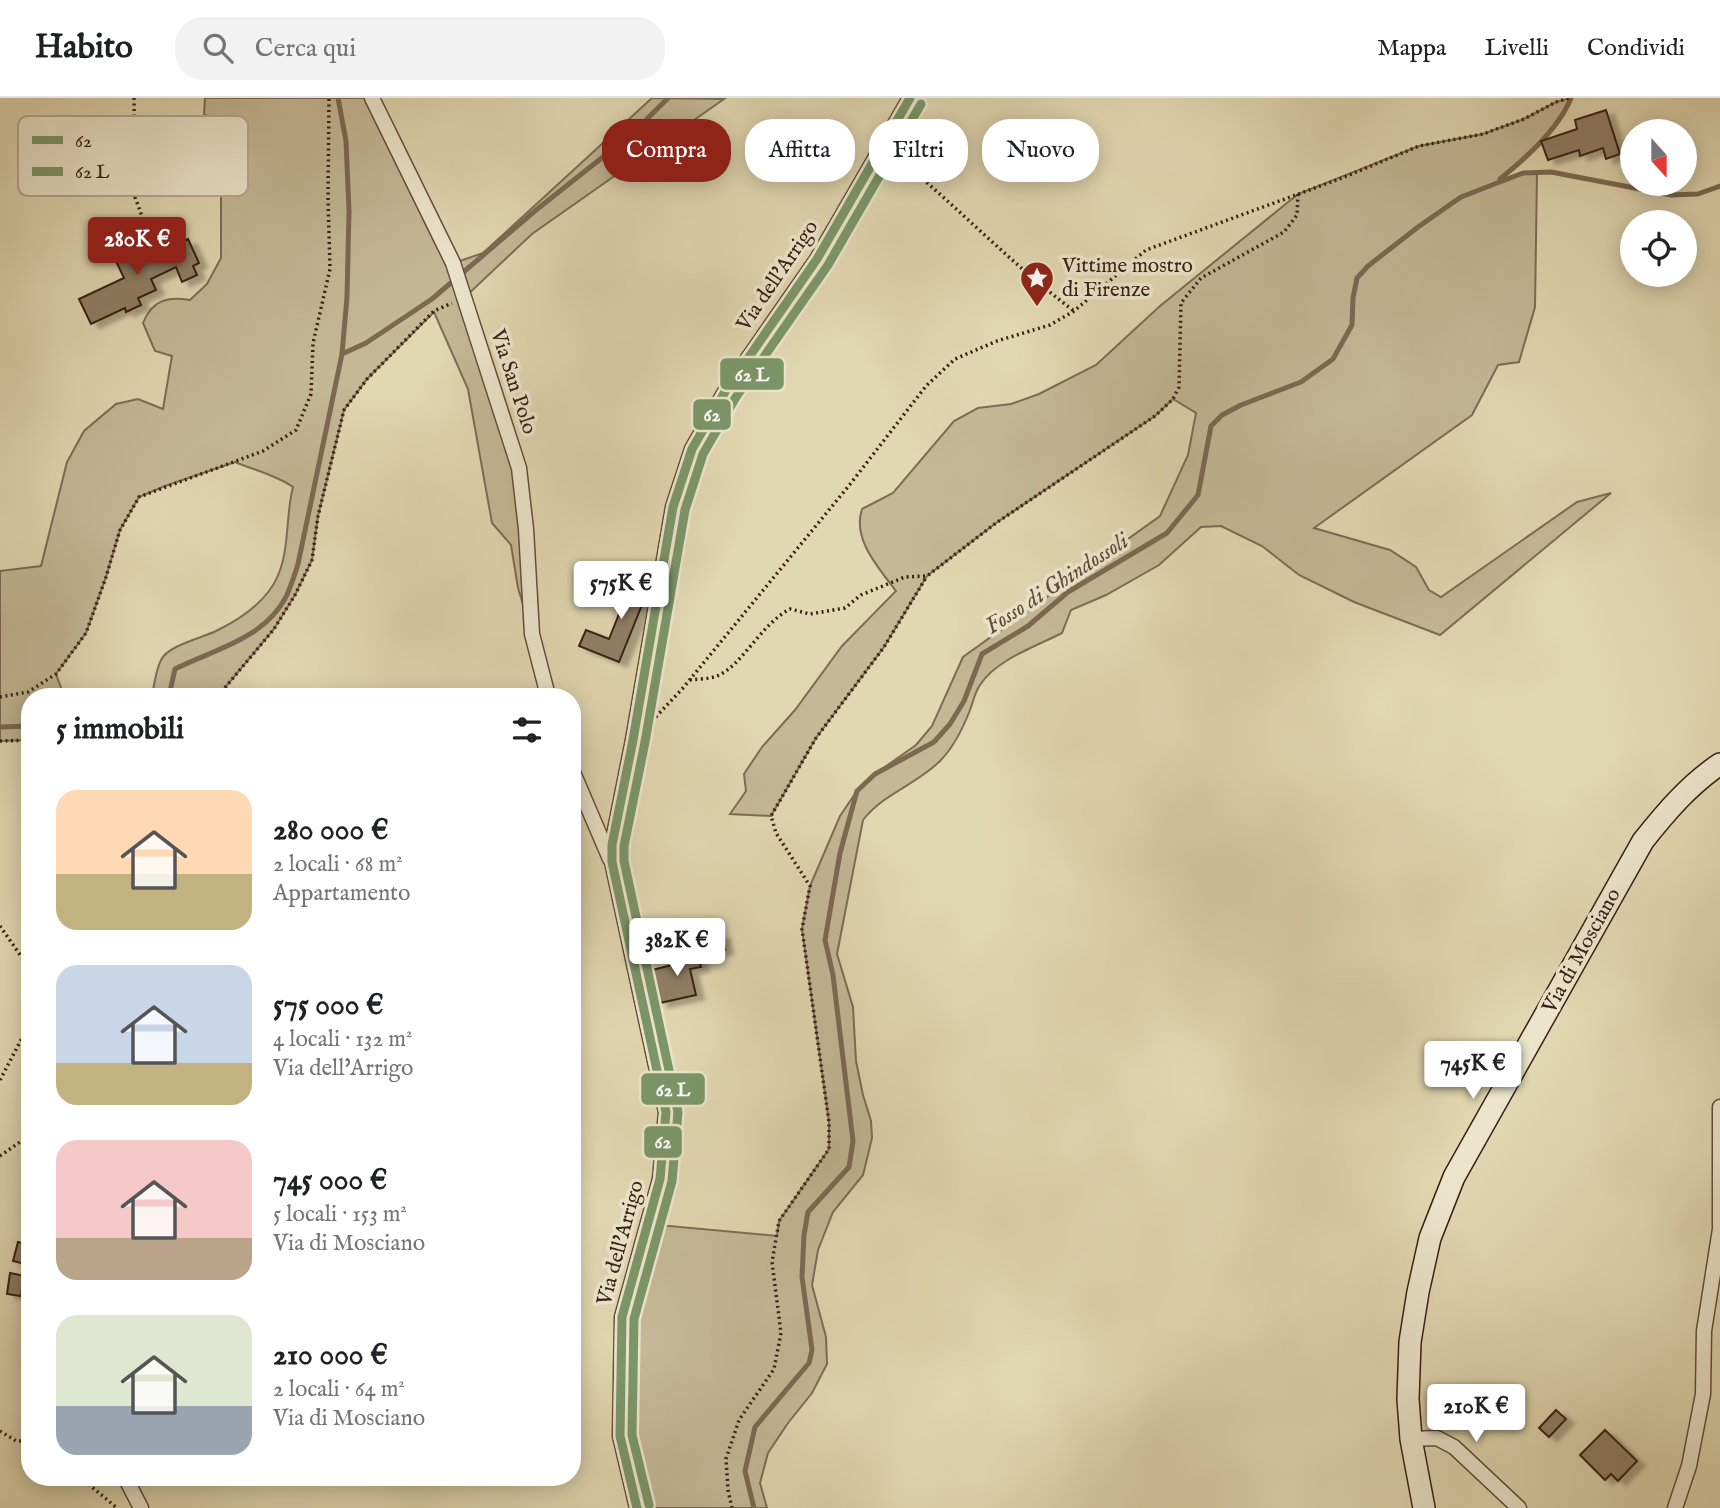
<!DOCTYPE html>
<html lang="it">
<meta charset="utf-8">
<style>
:root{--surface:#fff;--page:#f2f2f2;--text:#202124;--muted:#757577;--line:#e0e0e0;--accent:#8f2418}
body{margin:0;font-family:"IM FELL English",serif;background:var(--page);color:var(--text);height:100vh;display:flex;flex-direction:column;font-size:26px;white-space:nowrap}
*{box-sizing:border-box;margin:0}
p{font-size:23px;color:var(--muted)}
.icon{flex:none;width:38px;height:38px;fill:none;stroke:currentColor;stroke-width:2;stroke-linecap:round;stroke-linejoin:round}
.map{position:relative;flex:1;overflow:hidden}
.panel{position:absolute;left:21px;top:590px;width:560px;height:798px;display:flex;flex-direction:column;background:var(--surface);border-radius:28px;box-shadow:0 4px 18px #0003}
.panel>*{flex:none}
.banner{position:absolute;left:602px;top:21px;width:665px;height:63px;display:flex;gap:14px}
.needle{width:46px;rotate:159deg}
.buttons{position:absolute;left:1620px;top:21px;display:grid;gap:14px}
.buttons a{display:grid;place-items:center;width:77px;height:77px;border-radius:50%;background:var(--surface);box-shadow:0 4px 18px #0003;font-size:35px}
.price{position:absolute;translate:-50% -60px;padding:0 16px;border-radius:7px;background:#fff;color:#222;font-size:23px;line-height:46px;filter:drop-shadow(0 2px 4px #0008)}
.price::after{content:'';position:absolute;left:50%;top:42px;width:21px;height:16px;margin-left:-10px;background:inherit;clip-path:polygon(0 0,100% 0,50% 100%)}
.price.current{background:var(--accent);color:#fff}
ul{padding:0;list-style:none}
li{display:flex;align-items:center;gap:21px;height:175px;padding:0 35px}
li span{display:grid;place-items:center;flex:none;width:196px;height:140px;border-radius:21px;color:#555}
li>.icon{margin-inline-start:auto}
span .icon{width:84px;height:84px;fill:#fffc;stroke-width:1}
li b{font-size:30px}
h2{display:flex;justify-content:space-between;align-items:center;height:84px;padding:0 35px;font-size:30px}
.pill{padding:0 24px;border-radius:28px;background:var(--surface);box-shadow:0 4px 18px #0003;font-size:24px;line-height:63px}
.pill.current{background:var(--accent);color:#fff}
header{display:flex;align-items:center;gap:42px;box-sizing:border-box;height:98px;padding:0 35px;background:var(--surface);border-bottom:2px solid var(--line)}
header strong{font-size:33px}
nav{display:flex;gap:38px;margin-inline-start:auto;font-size:24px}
.search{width:490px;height:63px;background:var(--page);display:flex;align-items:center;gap:18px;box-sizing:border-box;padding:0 24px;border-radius:28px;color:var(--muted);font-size:26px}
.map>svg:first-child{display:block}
.green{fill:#c4b896;stroke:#7e6c55;stroke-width:2}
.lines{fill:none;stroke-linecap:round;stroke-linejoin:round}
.stream{stroke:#7c6952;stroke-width:5}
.building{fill:#907f66;stroke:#392014;stroke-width:2;filter:url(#shadow)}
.street-casing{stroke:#634e3b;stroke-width:17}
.secondary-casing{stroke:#392014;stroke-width:24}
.path{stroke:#392014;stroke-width:3.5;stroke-dasharray:2 3.5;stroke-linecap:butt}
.street{stroke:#ece5cc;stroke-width:14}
.secondary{stroke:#ece5cc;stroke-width:21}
.bus-1-casing{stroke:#ece5cc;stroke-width:14}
.bus-2-casing{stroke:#ece5cc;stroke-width:14}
.bus-1{stroke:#7b9669;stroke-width:9}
.bus-2{stroke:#7b9669;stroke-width:9}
.labels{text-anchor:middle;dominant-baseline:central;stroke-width:7;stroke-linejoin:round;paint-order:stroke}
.poi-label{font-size:21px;fill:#392014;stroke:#ece5cc;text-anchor:start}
.street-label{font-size:21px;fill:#392014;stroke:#ece5cc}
.water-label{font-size:23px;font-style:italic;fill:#604a38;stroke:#ece5cc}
.key{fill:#ece5cc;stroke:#b6aa95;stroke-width:2}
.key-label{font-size:19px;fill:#392014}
.line-badge{stroke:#ece5cc;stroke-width:2.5}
.badge-label{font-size:19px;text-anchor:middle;font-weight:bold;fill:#fff}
</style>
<header>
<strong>Habito</strong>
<div class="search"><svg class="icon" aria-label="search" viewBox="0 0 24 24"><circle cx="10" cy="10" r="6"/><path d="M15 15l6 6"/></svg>Cerca qui</div>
<nav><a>Mappa</a><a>Livelli</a><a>Condividi</a></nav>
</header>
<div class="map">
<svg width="1720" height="1410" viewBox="0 0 1720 1410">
<defs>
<filter id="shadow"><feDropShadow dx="8" dy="4.5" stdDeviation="2" flood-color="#0004"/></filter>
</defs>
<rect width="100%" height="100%" fill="#e1d7b1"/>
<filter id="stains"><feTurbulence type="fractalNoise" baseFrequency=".00286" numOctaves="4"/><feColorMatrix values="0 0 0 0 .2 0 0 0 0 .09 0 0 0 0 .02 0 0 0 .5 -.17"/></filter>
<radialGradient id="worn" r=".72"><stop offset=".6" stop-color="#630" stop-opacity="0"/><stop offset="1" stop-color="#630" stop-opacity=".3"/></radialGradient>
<g class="green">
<path d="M205 0H372L454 165 483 155 652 0 724 1 532 136 464 200 519 370 532 536 518 490 511 447 492 425 468 291 434 214 367 281 344 312 318 418 312 462 295 497 274 531 218 598H152C154 587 156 572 161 562 168 547 203 540 218 532 236 523 257 509 269 493 292 463 284 423 293 389 276 377 254 372 235 364L165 388 139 399 120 432 106 479 86 535 56 576 64 598H30V642L0 643V473L41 468 67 364 84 333 116 306 138 301 163 311 172 258 155 253 143 225C152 202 168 198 190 202L207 186 221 160V76L224 21 204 17Z"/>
<path d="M1571 0C1559 30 1525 62 1500 82L1523 75H1537L1535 209 1519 264 1498 267 1472 317 1314 430 1390 452 1416 469 1429 492 1441 499 1577 404 1611 395 1440 537 1354 504 1299 477 1262 448 1221 428 1201 429 1159 467 1106 497 1071 512 1062 535C1035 549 997 561 980 587 975 594 973 604 970 612 963 630 954 649 940 663 916 687 884 695 863 722L837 856 853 909 856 963 863 997 871 1023 872 1040 863 1077 833 1114 818 1152 812 1187 826 1239 827 1266 812 1295 788 1325 768 1355 760 1385 767 1410H637L620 1338 622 1219 648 1126 777 1138 779 1123 829 1051V1024L802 831 810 788 840 718 857 693 875 676 916 647 932 628 963 559 1160 418 1188 357 1196 315 1173 301 1155 318 996 425 927 478 884 549 816 640 771 718 730 716 746 693 744 676 762 649 795 612 842 548 896 493C878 469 852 441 862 411L893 395 954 323 978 310 1011 306 1039 296 1096 267 1160 208 1298 96 1419 48 1483 36 1524 21 1556 4Z"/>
</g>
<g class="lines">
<g class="stream">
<path d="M1500 81C1525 61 1559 30 1571 0"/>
<polyline points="342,256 366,245 432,201 536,112 632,36 668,0"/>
<path d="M169 598 175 571C215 551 265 541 287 497 291 487 295 476 298 466L342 256 347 199 349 113 346 43 338 0"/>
<polyline points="0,629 30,628"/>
<polyline points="754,1410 745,1373 755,1329 809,1265 812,1252 802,1179 804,1137 808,1114 849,1069 853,1043 833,877 825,842 840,755 857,693 875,676 934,644 950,626 964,603 982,556 1028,528 1068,494 1167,435 1198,397 1211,328 1222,317 1241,307 1301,284 1333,261 1352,227 1353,200 1357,180 1368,168 1418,129 1461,99 1523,75 1551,74 1671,97 1698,96 1720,88"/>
</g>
</g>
<g class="building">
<polygon points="1606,12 1620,56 1606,61 1603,50 1580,58 1579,52 1548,62 1541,43 1577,31 1575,22"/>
<polygon points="130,136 140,158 147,155 151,162 188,141 199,165 193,168 197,177 182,184 176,169 151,181 156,192 138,200 141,207 126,214 125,210 91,226 79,201 124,180 108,146"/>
<polygon points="637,471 654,477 619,564 579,548 586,532 609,541"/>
<polygon points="722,836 725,852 709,855 706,840"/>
<polygon points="696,850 701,869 690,871 696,897 660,905 652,872 684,864 681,853"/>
<polygon points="18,1144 30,1147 25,1166 13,1163"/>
<polygon points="10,1175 30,1179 30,1193 22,1191 21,1198 7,1196"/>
<polygon points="1556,1312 1566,1321 1549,1339 1539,1330"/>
<polygon points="1605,1332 1637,1363 1618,1383 1611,1376 1605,1382 1580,1357"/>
</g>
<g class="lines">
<g class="street-casing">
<g id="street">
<polyline points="372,0 453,165 519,370 526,431 532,536 548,598"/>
<polyline points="572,672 610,761"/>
<polyline points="1720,1009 1720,1128"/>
<polyline points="1411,1341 1437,1340 1454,1349 1519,1410"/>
<polyline points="125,1379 141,1410"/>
<polyline points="637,1410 620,1338 622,1219 660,1081 666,1014 612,764 612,747 633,642 673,409 692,351 726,292 817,161 910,0"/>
<polyline points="1675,1410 1689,1368 1703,1296 1704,1233 1720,1131"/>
</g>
</g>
<g class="secondary-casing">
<path id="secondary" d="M1424 1410 1411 1341 1408 1301 1410 1244 1418 1194 1430 1140 1454 1079 1643 743C1666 714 1689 687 1720 666"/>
</g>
<g class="path">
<polyline points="134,0 135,99 153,149"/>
<path d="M893 56C955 106 1010 165 1074 213"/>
<path d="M690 582C698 581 709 581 717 578 742 568 760 527 790 511L810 516 845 510 861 497 905 479 927 478 996 425 1155 318 1173 301 1179 289 1181 205 1201 180 1284 134 1297 117 1298 96"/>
<polyline points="218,598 274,531 295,497 312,462 318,418 344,312 367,281 434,213 452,205"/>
<polyline points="0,599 28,594 56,576 86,535 106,479 120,432 139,399 263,353 296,332 311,296 313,245 330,171 328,100 329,0"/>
<polyline points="652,623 683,590 851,385 926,288 955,261 997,243 1050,227 1074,213 1146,152 1342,80 1419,48 1483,36 1524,21 1556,4 1570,0"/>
<polyline points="0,643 30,642"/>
<polyline points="0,828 30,871"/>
<polyline points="23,859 30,865"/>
<polyline points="0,982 30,925"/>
<polyline points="0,1058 30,1037"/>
<polyline points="27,1200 24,1262 30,1279"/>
<polyline points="0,1333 16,1343 30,1343"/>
<polyline points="80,1379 117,1410"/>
<polyline points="732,1410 728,1392 726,1361 739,1322 774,1271 781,1235 772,1164 779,1123 829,1051 829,1024 802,831 810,788 776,735 771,718 816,640 884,549 927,478"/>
</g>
<use href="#street" class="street"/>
<use href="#secondary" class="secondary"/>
<g class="bus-1-casing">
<polyline id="bus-1" points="637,1410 620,1338 622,1219 660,1081 666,1014 612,764 612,747 633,642 673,409 692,351 726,292 817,161 910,0"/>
</g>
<g class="bus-2-casing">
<polyline id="bus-2" points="649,1407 632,1337 634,1221 672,1083 678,1014 624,763 624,748 645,644 685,412 703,356 736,299 828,167 921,6"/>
</g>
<use href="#bus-1" class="bus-1"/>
<use href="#bus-2" class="bus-2"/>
</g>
<defs>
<g id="sight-pin" transform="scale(1.75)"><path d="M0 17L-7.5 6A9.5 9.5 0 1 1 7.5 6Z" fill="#8f2418" stroke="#ece5cc"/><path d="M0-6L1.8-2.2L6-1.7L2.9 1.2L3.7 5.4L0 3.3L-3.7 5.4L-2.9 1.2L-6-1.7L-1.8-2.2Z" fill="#fff"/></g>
</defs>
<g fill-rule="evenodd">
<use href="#sight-pin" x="1037" y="180"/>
</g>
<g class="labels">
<g class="poi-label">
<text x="1062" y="168">Vittime mostro<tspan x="1062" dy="24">di Firenze</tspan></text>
</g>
<g class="street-label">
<text transform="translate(778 178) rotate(-56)">Via dell'Arrigo</text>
<text transform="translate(513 284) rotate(72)">Via San Polo</text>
<text transform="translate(1582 853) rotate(-61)">Via di Mosciano</text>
<text transform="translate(621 1145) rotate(-75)">Via dell'Arrigo</text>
</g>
<g class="water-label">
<text transform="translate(1057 486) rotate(-33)">Fosso di Ghindossoli</text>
</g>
</g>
<rect x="18" y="18" width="230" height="80" rx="10" class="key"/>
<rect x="32" y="38" width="31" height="8" fill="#7b9669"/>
<rect x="32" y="69" width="31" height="9" fill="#7b9669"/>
<g class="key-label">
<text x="75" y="49">62</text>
<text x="75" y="80">62 L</text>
</g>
<g class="line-badge">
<rect x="719" y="259" width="66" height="34" rx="7" fill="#7b9669"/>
<rect x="692" y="300" width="40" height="33" rx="7" fill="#7b9669"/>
<rect x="640" y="974" width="66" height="34" rx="7" fill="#7b9669"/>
<rect x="643" y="1027" width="40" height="34" rx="7" fill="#7b9669"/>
</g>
<g class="badge-label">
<text x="752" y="283">62 L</text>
<text x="712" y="323">62</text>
<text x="673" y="998">62 L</text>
<text x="663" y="1050">62</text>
</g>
<rect width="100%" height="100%" filter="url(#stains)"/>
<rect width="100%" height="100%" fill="url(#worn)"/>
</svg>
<div class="buttons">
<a><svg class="needle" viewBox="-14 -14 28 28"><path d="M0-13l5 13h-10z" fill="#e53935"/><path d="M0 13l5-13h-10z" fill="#757577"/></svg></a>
<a><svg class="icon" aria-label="locate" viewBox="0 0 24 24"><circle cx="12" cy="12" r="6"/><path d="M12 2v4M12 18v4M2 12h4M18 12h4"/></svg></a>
</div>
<b class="price current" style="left:137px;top:179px">280K €</b>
<b class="price" style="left:621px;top:523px">575K €</b>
<b class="price" style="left:677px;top:880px">382K €</b>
<b class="price" style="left:1473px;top:1003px">745K €</b>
<b class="price" style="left:1476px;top:1346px">210K €</b>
<div class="banner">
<a class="pill current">Compra</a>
<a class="pill">Affitta</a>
<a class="pill">Filtri</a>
<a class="pill">Nuovo</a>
</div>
<section class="panel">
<h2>5 immobili<svg class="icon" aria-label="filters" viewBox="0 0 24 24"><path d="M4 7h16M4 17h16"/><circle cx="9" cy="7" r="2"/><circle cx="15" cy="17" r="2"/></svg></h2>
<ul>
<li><span style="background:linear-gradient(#ffd9b3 60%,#c2b280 0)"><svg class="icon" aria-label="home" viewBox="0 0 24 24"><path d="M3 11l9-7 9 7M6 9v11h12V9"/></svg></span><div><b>280 000 €</b><p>2 locali · 68 m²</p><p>Appartamento</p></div></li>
<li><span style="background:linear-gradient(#c9d6e8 70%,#c2b280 0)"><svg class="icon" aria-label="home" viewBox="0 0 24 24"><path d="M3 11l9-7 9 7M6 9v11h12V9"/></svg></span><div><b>575 000 €</b><p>4 locali · 132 m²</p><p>Via dell'Arrigo</p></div></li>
<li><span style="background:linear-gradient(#f6c9c9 70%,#b9a48a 0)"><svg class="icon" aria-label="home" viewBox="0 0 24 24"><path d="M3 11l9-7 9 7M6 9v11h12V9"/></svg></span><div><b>745 000 €</b><p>5 locali · 153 m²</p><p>Via di Mosciano</p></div></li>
<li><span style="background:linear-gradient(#dfe7d0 65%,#9aa5b1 0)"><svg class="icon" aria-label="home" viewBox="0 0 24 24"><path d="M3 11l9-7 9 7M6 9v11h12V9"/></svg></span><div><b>210 000 €</b><p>2 locali · 64 m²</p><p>Via di Mosciano</p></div></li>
</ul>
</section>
</div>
